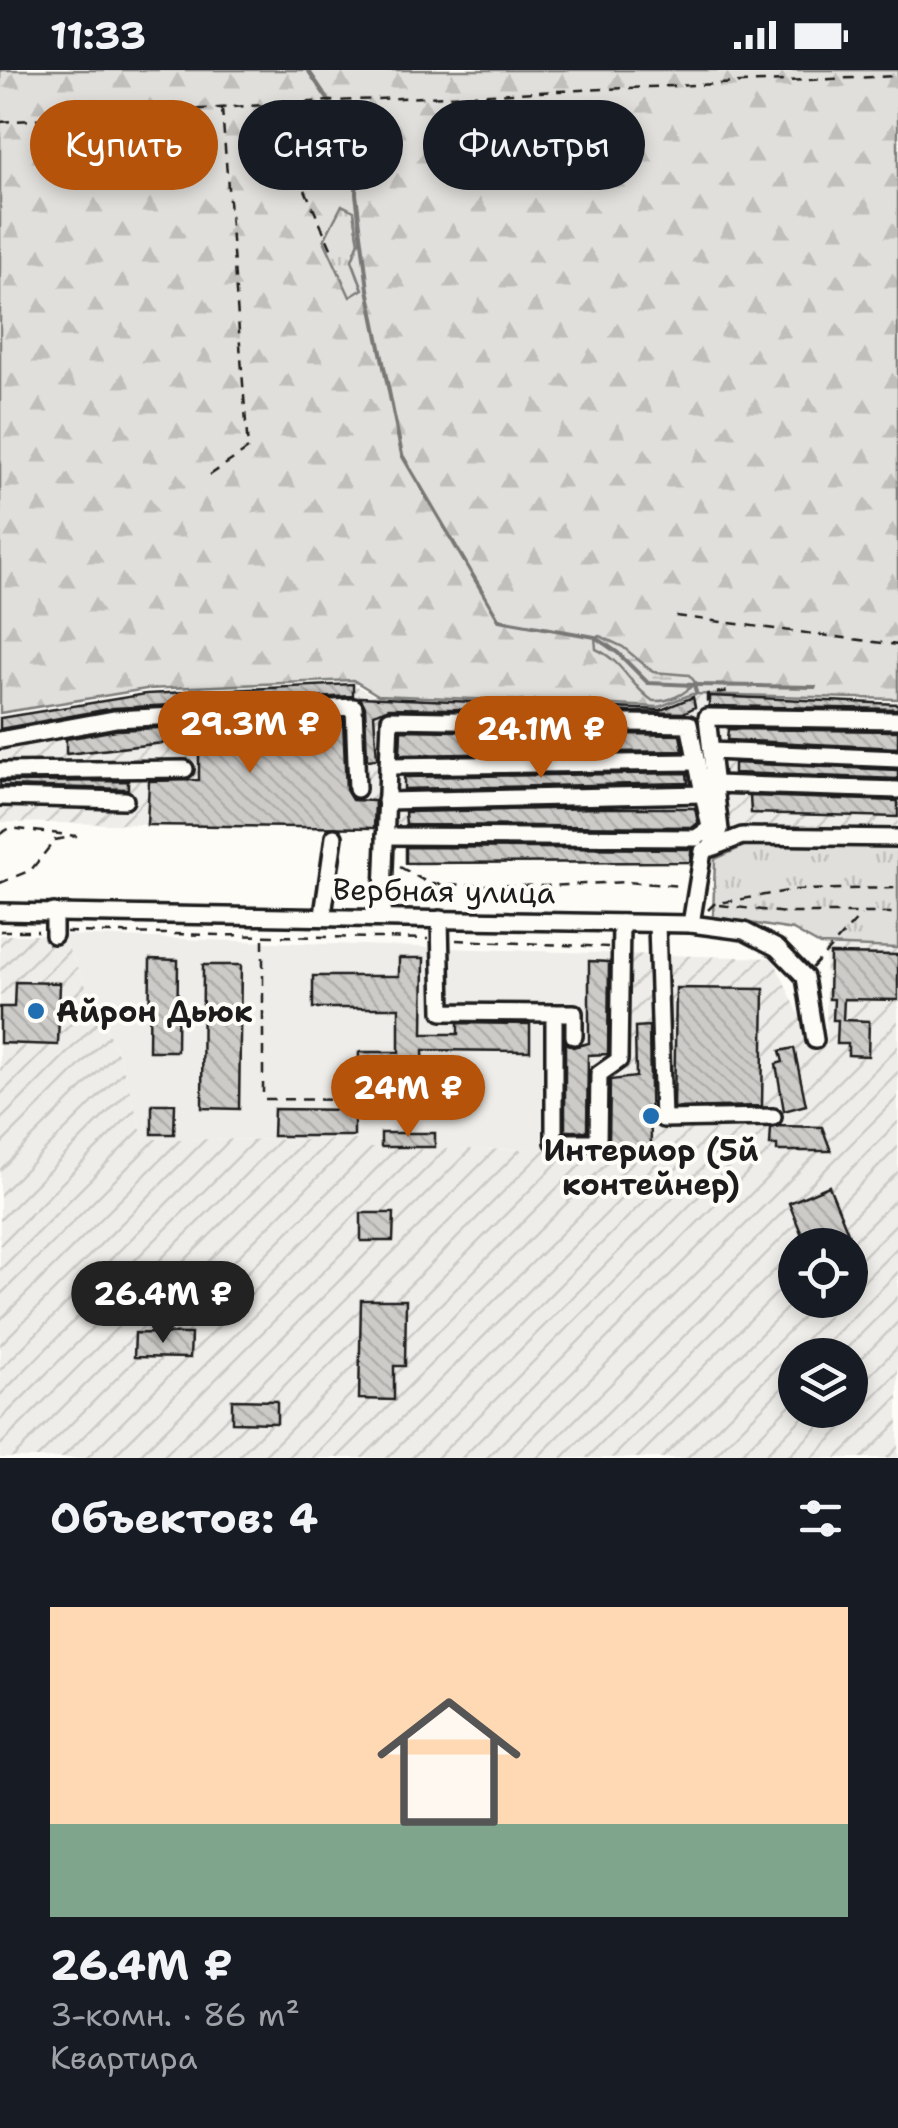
<!DOCTYPE html>
<html lang="ru">
<meta charset="utf-8">
<style>
:root{--surface:#171b24;--page:#242831;--text:#f1f3f6;--muted:#9ea1a6;--accent:#b45309}
body{margin:0;font-family:"Shantell Sans",sans-serif;background:var(--page);color:var(--text);height:100vh;display:flex;flex-direction:column;font-size:38px;white-space:nowrap}
*{box-sizing:border-box;margin:0}
p{font-size:32px;color:var(--muted)}
.icon{flex:none;width:55px;height:55px;fill:none;stroke:currentColor;stroke-width:2;stroke-linecap:round;stroke-linejoin:round}
.map{position:relative;height:1388px;overflow:hidden}
.drawer{display:flex;flex-direction:column;background:var(--surface);flex:1}
.drawer>*{flex:none}
.top-card{position:absolute;left:30px;top:30px;width:840px;height:90px;display:flex;gap:20px}
.fabs{position:absolute;left:778px;top:1158px;display:grid;gap:20px}
.fabs a{display:grid;place-items:center;width:90px;height:90px;border-radius:50%;background:var(--surface);box-shadow:0 5px 15px #0003;font-size:50px}
.price{position:absolute;translate:-50% -85px;padding:0 22px;border-radius:35px;background:var(--accent);color:#fff;font-size:32px;line-height:65px;filter:drop-shadow(0 2px 5px #0008)}
.price::after{content:'';position:absolute;left:50%;top:60px;width:30px;height:22px;margin-left:-15px;background:inherit;clip-path:polygon(0 0,100% 0,50% 100%)}
.price.selected{background:#222;color:#fff}
ul{padding:0;list-style:none}
li{display:grid;align-content:center;gap:20px;height:530px;padding:0 50px}
li span{display:grid;place-items:center;height:310px;border-radius:0px;color:#555}
li>.icon{margin-inline-start:auto}
span .icon{width:180px;height:180px;fill:#fffc;stroke-width:1}
li b{font-size:42px}
h2{display:flex;justify-content:space-between;align-items:center;height:120px;padding:0 50px;font-size:42px}
.tag{padding:0 35px;border-radius:45px;background:var(--surface);box-shadow:0 5px 15px #0003;font-size:35px;line-height:90px}
.tag.selected{background:var(--accent);color:#fff}
.status{display:flex;justify-content:space-between;align-items:center;height:70px;padding:0 50px;background:var(--surface);direction:ltr}
.status svg{height:28px;fill:currentColor}
.map>svg:first-child{display:block}
.built{fill:#eeede9}
.industrial{fill:url(#industrial-furrows);fill-rule:evenodd}
.grass{fill:url(#grass-tufts);stroke:#7e7e7c;stroke-width:2.5}
.forest{fill:url(#forest-firs);stroke:#7e7e7c;stroke-width:2.5;fill-rule:evenodd}
.wetland{fill:url(#wetland-marsh);stroke:#7e7e7c;stroke-width:2.5}
.lines{fill:none;stroke-linecap:round;stroke-linejoin:round}
.stream{stroke:#797876;stroke-width:4}
.building{fill:url(#building-back-hatch);stroke:#1c1c1c;stroke-width:2.5}
.minor-casing{stroke:#1c1c1c;stroke-width:22}
.path{stroke:#1c1c1c;stroke-width:2.5;stroke-dasharray:10 8;stroke-linecap:butt}
.minor{stroke:#fdfcf7;stroke-width:15}
.poi-dot{fill:#1f6fb2;stroke:#fdfcf7;stroke-width:4}
.labels{text-anchor:middle;dominant-baseline:central;stroke-width:8;stroke-linejoin:round;paint-order:stroke}
.street-label{font-size:30px;fill:#1c1c1c;stroke:#fdfcf7}
.poi-label{font-size:30px;font-weight:bold;fill:#1c1c1c;stroke:#fdfcf7;text-anchor:start}
</style>
<div class="status"><b>11:33</b><svg viewBox="0 0 49 12"><path d="M0 12V9h3v3zM5 12V6h3v6zM10 12V3h3v9zM15 12V0h3v12zM26 1h20v11H26zM47 4h2v5h-2z"/></svg></div>
<div class="map">
<svg width="898" height="1388" viewBox="0 0 898 1388">
<defs>
<pattern id="industrial-furrows" width="10" height="10" patternUnits="userSpaceOnUse" patternTransform="scale(2.5)"><rect width="10" height="10" fill="#eeede9"/><path d="M-1 1l2-2M0 10L10 0M9 11l2-2" fill="none" stroke="#cccbc7"/></pattern>
<pattern id="grass-tufts" width="24" height="20" patternUnits="userSpaceOnUse" patternTransform="scale(2.5)"><rect width="24" height="20" fill="#e0dfdb"/><path d="M3 7l-1-3M5 7V3M7 7l1-3M15 17l-1-3M17 17v-4M19 17l1-3" fill="none" stroke="#c0bfbb"/></pattern>
<pattern id="forest-firs" width="22" height="20" patternUnits="userSpaceOnUse" patternTransform="scale(2.5)"><rect width="22" height="20" fill="#e0dfdb"/><path d="M5 1l3.5 6h-7zM16 11l3.5 6h-7z" fill="#c0bfbb"/></pattern>
<pattern id="wetland-marsh" width="20" height="14" patternUnits="userSpaceOnUse" patternTransform="scale(2.5)"><rect width="20" height="14" fill="#e0dfdb"/><path d="M1 5h8M5 5V1M11 12h8M15 12V8" fill="none" stroke="#c0bfbb"/></pattern>
<pattern id="building-back-hatch" width="6" height="6" patternUnits="userSpaceOnUse" patternTransform="scale(2.5)"><rect width="6" height="6" fill="#cccbc8"/><path d="M-1 5l2 2M0 0l6 6M5-1l2 2" fill="none" stroke="#afaeab"/></pattern>
</defs>
<rect width="100%" height="100%" fill="#fdfcf7"/>
<filter id="ink" filterUnits="userSpaceOnUse"><feTurbulence type="fractalNoise" baseFrequency=".01" numOctaves="2"/><feDisplacementMap in="SourceGraphic" scale="20" xChannelSelector="R" yChannelSelector="G"/><feConvolveMatrix kernelMatrix="1 2 1 2 8 2 1 2 1" color-interpolation-filters="sRGB"/></filter>
<g filter="url(#ink)">
<polygon class="built" points="62,865 626,884 626,1081 366,1078 366,1070 144,1069 120,988"/>
<g class="industrial">
<polygon points="353,614 379,628 661,640 693,627 709,625 898,634 898,768 0,752 0,648 146,624"/>
<path d="M0 865H62L120 988 144 1069 367 1070V1078L626 1081V884L773 888 814 977 827 976 825 875 898 878V1388H0ZM795 1175H850V1230H795ZM795 1285H850V1340H795Z"/>
</g>
<g class="grass">
<polygon points="341,135 354,140 359,172 352,190 363,220 349,228 324,170"/>
<polygon points="755,771 898,771 898,878 820,875 793,860 713,847 715,789"/>
</g>
<path class="forest" d="M0 0H898V629L692 624 659 637 378 625 353 610 146 619 0 643ZM342 135 354 141 359 172 352 190 363 219 350 227 324 170Z"/>
<path class="wetland" d="M600 566 623 577 653 602 689 605 695 612C685 625 669 632 653 631 629 615 624 592 596 579L595 567Z"/>
<g class="lines">
<g class="stream">
<polyline points="308,0 357,72 356,124 368,219 402,385 499,550 595,567 618,583 648,613 694,615 696,622"/>
<polyline points="695,615 815,617"/>
</g>
</g>
<g class="building">
<polygon points="353,614 353,626 114,638 0,659 0,648 146,624"/>
<polygon points="709,626 898,634 898,639 709,636"/>
<polygon points="360,627 661,640 693,627 695,637 683,643 389,638 374,644 377,689 367,690 365,637"/>
<polygon points="343,649 346,720 352,730 375,731 374,758 147,755 149,711 199,710 199,669 66,684 66,669 116,660"/>
<polygon points="728,659 898,661 898,678 727,670"/>
<polygon points="401,660 680,665 683,681 400,685"/>
<polygon points="734,693 898,700 898,709 734,703"/>
<polygon points="687,703 688,713 404,719 404,707"/>
<polygon points="128,711 128,719 0,716 0,712"/>
<polygon points="750,726 898,731 898,747 751,743"/>
<polygon points="601,738 695,738 698,753 693,757 406,755 405,742"/>
<polygon points="406,777 691,779 691,783 690,792 406,793"/>
<polygon points="830,884 898,885 898,930 844,929 843,950 869,951 868,986 848,985 848,974 837,974 838,950 833,950 834,929 829,929"/>
<polygon points="399,888 424,888 423,964 458,964 458,953 530,954 530,981 423,980 424,1015 358,1015 359,982 399,982 399,938 313,938 313,906 399,906"/>
<polygon points="150,889 178,890 177,981 149,981"/>
<polygon points="589,891 609,892 608,984 588,985 587,1061 565,1061 565,973 573,977 589,973"/>
<polygon points="203,895 241,895 239,1039 202,1038"/>
<polygon points="15,912 60,913 58,975 0,973 0,937 14,937"/>
<polygon points="676,918 764,919 762,1036 674,1038"/>
<polygon points="649,956 651,1076 626,1076 626,1081 604,1081 609,1072 610,1010 636,1007 635,957"/>
<polygon points="794,978 806,1035 784,1041 776,994 783,992 780,981"/>
<polygon points="152,1034 175,1034 174,1064 152,1064"/>
<polygon points="274,1039 354,1040 354,1066 273,1066"/>
<polygon points="779,1056 822,1057 831,1081 777,1081 777,1075 770,1075 771,1058"/>
<rect x="381" y="1063" width="54" height="14"/>
<polygon points="829,1116 853,1175 806,1175 789,1133"/>
<polygon points="361,1143 394,1143 393,1171 361,1171"/>
<polygon points="361,1230 406,1230 405,1296 394,1296 394,1330 359,1329"/>
<polygon points="135,1263 191,1264 190,1288 134,1287"/>
<polygon points="232,1330 277,1331 277,1353 232,1352"/>
</g>
<g class="lines">
<g class="minor-casing">
<g id="minor">
<polyline points="0,670 115,649 354,637 357,719"/>
<polyline points="711,681 898,689"/>
<polyline points="388,696 697,692"/>
<polyline points="0,701 185,699"/>
<polyline points="715,714 898,720"/>
<polyline points="0,727 125,730"/>
<polyline points="386,731 704,724"/>
<polyline points="720,760 707,647 898,650"/>
<polyline points="385,766 696,768 711,758"/>
<polyline points="0,842 691,854 744,861 777,878 805,907 815,970"/>
<polyline points="323,845 334,767"/>
<polyline points="382,847 390,649 689,654 714,777"/>
<polyline points="440,849 442,942 554,943 554,1072 598,1072 599,1004 619,990 621,853"/>
<polyline points="657,854 663,1049 773,1047"/>
<polyline points="691,854 703,781 742,766 898,768"/>
<polyline points="54,865 54,842"/>
<polyline points="554,943 574,943 574,966"/>
</g>
</g>
<g class="path">
<polyline points="310,34 296,71 298,104 334,185"/>
<polyline points="0,52 311,32 898,6"/>
<polyline points="210,405 248,379 222,39"/>
<polyline points="676,546 898,575"/>
<polyline points="707,632 707,624 731,621"/>
<polyline points="0,764 10,758 76,766 55,770 31,800 0,813"/>
<polyline points="400,797 430,814 546,816 624,812 682,816"/>
<polyline points="720,835 786,843 898,843"/>
<polyline points="708,840 714,834 793,820 898,818"/>
<polyline points="0,861 38,861"/>
<polyline points="66,862 428,869"/>
<polyline points="263,869 263,1029 363,1030"/>
<polyline points="456,870 608,877"/>
<polyline points="812,898 861,845"/>
</g>
<use href="#minor" class="minor"/>
</g>
</g>
<g class="poi-dot">
<circle cx="36" cy="941" r="10"/>
<circle cx="651" cy="1046" r="10"/>
</g>
<g class="labels">
<g class="street-label">
<text transform="translate(444 821) rotate(1)">Вербная улица</text>
</g>
<g class="poi-label">
<text x="56" y="941">Айрон Дьюк</text>
<text x="651" y="1080" text-anchor="middle">Интериор (5й<tspan x="651" dy="34">контейнер)</tspan></text>
</g>
</g>
</svg>
<div class="fabs">
<a><svg class="icon" aria-label="locate" viewBox="0 0 24 24"><circle cx="12" cy="12" r="6"/><path d="M12 2v4M12 18v4M2 12h4M18 12h4"/></svg></a>
<a><svg class="icon" aria-label="layers" viewBox="0 0 24 24"><path d="M12 4l9 5-9 5-9-5zM3 14l9 5 9-5"/></svg></a>
</div>
<b class="price" style="left:250px;top:706px">29.3M ₽</b>
<b class="price" style="left:541px;top:711px">24.1M ₽</b>
<b class="price" style="left:408px;top:1070px">24M ₽</b>
<b class="price selected" style="left:163px;top:1276px">26.4M ₽</b>
<div class="top-card">
<a class="tag selected">Купить</a>
<a class="tag">Снять</a>
<a class="tag">Фильтры</a>
</div>
</div>
<section class="drawer">
<h2>Объектов: 4<svg class="icon" aria-label="filters" viewBox="0 0 24 24"><path d="M4 7h16M4 17h16"/><circle cx="9" cy="7" r="2"/><circle cx="15" cy="17" r="2"/></svg></h2>
<ul>
<li><span style="background:linear-gradient(#ffd9b3 70%,#7fa58c 0)"><svg class="icon" aria-label="home" viewBox="0 0 24 24"><path d="M3 11l9-7 9 7M6 9v11h12V9"/></svg></span><div><b>26.4M ₽</b><p>3-комн. · 86 m²</p><p>Квартира</p></div></li>
</ul>
</section>
